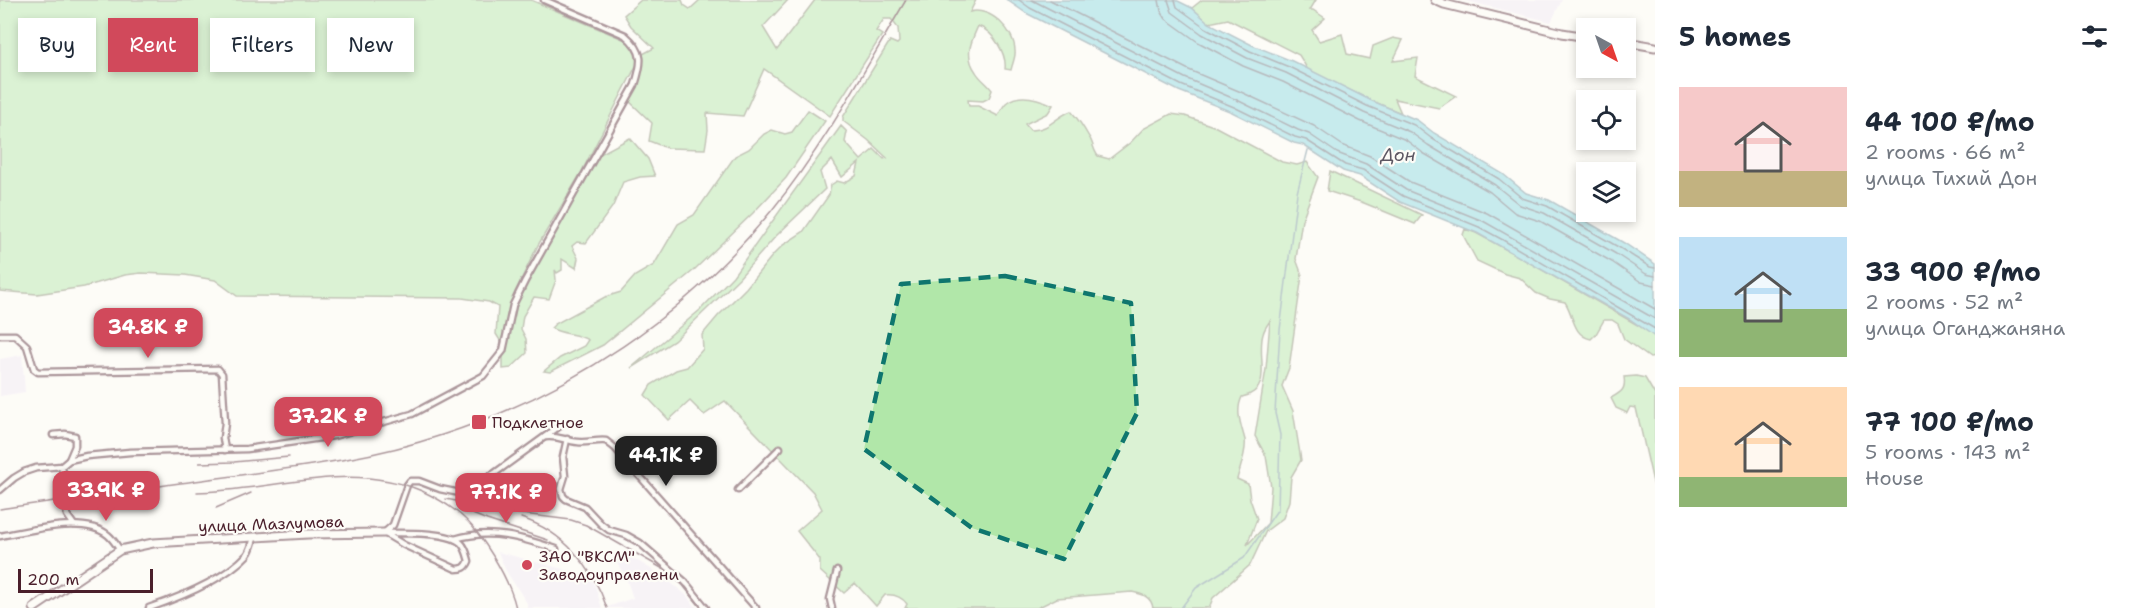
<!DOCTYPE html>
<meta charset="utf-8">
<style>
:root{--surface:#fff;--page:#f6f6f7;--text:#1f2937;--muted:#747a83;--accent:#d1495b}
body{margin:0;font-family:"Shantell Sans",sans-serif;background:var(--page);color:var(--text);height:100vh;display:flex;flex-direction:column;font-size:22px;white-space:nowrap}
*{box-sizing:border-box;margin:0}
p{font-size:20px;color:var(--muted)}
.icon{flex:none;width:33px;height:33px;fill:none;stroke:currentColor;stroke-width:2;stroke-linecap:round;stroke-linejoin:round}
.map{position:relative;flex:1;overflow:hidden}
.panel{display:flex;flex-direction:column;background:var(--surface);width:480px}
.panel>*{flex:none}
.guide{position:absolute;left:18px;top:18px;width:570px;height:54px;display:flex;gap:12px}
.needle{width:39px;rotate:140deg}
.fabs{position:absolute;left:1576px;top:18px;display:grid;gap:12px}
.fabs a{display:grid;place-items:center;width:60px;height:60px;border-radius:0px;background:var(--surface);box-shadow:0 3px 9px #0003;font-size:30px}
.scale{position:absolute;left:18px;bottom:15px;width:135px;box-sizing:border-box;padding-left:6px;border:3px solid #4a1f2b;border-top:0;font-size:16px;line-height:21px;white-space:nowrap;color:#4a1f2b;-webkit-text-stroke:4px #fdfcf7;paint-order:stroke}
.price{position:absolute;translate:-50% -51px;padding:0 14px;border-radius:12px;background:var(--accent);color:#fff;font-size:20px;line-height:39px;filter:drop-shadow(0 2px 3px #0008)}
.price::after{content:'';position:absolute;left:50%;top:36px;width:18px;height:14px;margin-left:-9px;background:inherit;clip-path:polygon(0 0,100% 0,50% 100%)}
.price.active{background:#222;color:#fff}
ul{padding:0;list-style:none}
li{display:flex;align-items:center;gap:18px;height:150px;padding:0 24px}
li span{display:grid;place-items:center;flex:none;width:168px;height:120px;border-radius:0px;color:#555}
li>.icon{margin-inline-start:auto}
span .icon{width:72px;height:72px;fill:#fffc;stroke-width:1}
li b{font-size:26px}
h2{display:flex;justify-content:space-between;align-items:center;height:72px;padding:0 24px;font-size:26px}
.tag{padding:0 21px;border-radius:0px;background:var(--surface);box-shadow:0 3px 9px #0003;font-size:21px;line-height:54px}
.tag.active{background:var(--accent);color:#fff}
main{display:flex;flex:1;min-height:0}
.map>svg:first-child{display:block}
.built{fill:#f0e9f4}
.green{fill:#b1e7a9;stroke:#7e836a;stroke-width:1.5;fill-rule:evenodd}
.water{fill:#86d7e1;stroke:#6e8d98;stroke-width:1.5}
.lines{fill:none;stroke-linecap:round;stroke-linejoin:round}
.shore{stroke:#626974;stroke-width:1.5}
.stream{stroke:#6e8d98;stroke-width:1.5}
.street-casing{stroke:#4a1f2b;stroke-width:9}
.secondary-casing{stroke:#4a1f2b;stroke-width:11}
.street{stroke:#fdfcf7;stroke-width:4.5}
.secondary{stroke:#fdfcf7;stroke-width:7}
.rail{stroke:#4a1f2b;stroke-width:1.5}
.marked{fill:none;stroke:#0f766e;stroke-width:4.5;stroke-dasharray:12 8;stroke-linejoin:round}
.poi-dot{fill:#d1495b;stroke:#fdfcf7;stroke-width:2}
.labels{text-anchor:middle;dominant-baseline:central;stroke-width:4.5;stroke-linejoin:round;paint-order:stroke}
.poi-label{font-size:16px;fill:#4a1f2b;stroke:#fdfcf7;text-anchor:start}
.street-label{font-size:16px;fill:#4a1f2b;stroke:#fdfcf7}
.water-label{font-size:18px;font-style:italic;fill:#5c5662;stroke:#fdfcf7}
</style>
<main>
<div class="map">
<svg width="1655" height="608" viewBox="0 0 1655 608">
<rect width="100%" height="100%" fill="#fdfcf7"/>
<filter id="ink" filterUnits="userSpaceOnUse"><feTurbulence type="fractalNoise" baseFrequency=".0167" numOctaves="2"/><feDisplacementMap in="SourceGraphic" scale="12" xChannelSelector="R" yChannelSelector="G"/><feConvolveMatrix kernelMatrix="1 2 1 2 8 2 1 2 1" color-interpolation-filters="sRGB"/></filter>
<g filter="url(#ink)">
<g class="built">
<polygon points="1463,0 1562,0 1551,22"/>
<polygon points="22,355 25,392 0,396 0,359"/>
<polygon points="498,552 582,574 584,572 594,583 602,608 527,608 527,603 506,571"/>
<polygon points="622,554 633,558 661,575 685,594 697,608 605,608 633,598 625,575 616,562"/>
</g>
<g class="green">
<polygon points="0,0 531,0 630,42 636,54 637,64 581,173 538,245 515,292 501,342 496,334 498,307 489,302 462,298 237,296 215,280 185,275 141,273 125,275 84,287 37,294 0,291"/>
<path d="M641 0H682L684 5 690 9 700 0H788L763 27 777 50 815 0H976L970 12C990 6 1015 31 1015 51 1016 57 1012 64 1011 70L1005 69C1007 54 993 31 978 26 971 42 964 55 976 72 980 79 987 83 992 90L989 98 983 101 968 100 969 106H978L998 116C1000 112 1003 106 1006 103 1019 92 1040 99 1053 105L1048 113 1025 124 1030 130C1050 130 1054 118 1071 111 1078 119 1084 128 1089 137 1093 142 1093 150 1098 156L1109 159 1131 142 1143 129 1171 114 1185 116 1216 127 1282 162 1297 165 1307 162 1318 177 1302 220 1296 259 1302 275 1289 368 1282 386 1293 411 1301 460 1291 477 1289 501 1283 518 1266 531 1250 565 1213 598 1209 608H1153C1151 596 1142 594 1132 592L1057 598 1037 608H905L907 604C901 596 894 594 885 595L876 606 855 583 844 593 820 571V560L797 531 822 509 813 492 725 401 704 415 690 401 669 420 645 395 651 385 676 370 687 367 703 349 702 335 718 316 746 288 773 255 783 245 803 232 829 195 831 185 837 181 844 183 856 176 859 163 842 177 832 160 820 172 825 189 776 236 739 278 674 341 631 368 700 310 733 276 841 126 847 132 845 142 861 160 874 149 884 159 887 158 868 140 843 121V117L890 41 897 44 899 42 898 28 891 19H884L876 31 882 35 830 116 764 69 743 116 707 113 708 130 705 149 667 148 649 141 652 123 627 99 635 85 641 55 654 48 631 26 624 15ZM1270 321 1266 369 1255 436 1266 456 1271 487 1268 523 1247 545 1257 519 1250 499 1248 484 1237 479C1240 468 1247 451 1245 440 1241 425 1235 411 1242 397 1275 390 1256 357 1263 334 1264 330 1267 325 1270 321Z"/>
<polygon points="1202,0 1316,0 1310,10 1313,10 1325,18 1312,30 1319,41 1342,34 1347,54 1370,59 1373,46 1393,38 1403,40 1393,61 1418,58 1415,76 1456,96 1439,108 1395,99 1401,113 1370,100 1308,70 1299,55 1228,19 1209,23 1192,8"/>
<path d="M808 110 825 121 786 178 753 213 693 271 603 345 550 372 544 371 560 358 584 346 588 340C577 333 563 335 551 328L555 324 605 297 621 292 635 276 654 265 678 224 694 215 735 156 749 149 764 134 772 130 785 134 792 132Z"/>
<polygon points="630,138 648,159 655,176 640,177 623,182 613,206 586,243 577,242 572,246 578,258 576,268 562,259 562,270 557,273 555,270 556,280 549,299 534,297 523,316 521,329 526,339 527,353 511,368 503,369 503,351 523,285 600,154"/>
<polygon points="1330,171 1422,215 1415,224 1364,203 1327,191"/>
<path d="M1465 229 1476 233 1518 256 1648 331 1655 337V357L1650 358 1624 339 1618 324 1612 320H1604L1596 334 1591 339C1572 335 1574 315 1565 302L1550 299 1536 293 1520 278 1505 274 1477 261 1463 235Z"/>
<path d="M1636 376 1645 378 1655 395V491L1636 408 1630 407 1627 413 1616 408 1611 398C1622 392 1626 389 1624 377Z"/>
</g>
<polygon class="water" points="1007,0 1176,0 1192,8 1209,23 1252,45 1292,61 1370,100 1417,120 1434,133 1503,174 1526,193 1549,200 1624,243 1655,264 1655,337 1631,320 1477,233 1400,202 1360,176 1343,171 1303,145 1294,143 1232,112 1179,91 1026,13"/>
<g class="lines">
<g class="shore">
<polyline points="1019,0 1030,8 1181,85 1234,107 1295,137 1306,140 1345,165 1363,170 1403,196 1479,227 1503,240 1655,329"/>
<polyline points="1032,0 1185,78 1237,100 1298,130 1309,134 1337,153 1366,164 1406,190 1483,221 1655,319"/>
<polyline points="1050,0 1189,70 1241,92 1314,126 1342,145 1370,156 1410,182 1487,213 1655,309"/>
<polyline points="1159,0 1161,11 1166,19 1198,42 1243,66 1283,82 1360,121 1406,140 1423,153 1490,192 1515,213 1540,221 1612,262 1641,282 1655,285"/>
<polyline points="1168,0 1172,12 1202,34 1247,58 1286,73 1364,113 1410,132 1428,145 1495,185 1520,205 1544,213 1616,254 1646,274 1655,276"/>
<polyline points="1175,0 1177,7 1206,28 1250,51 1289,67 1367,106 1414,125 1431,138 1499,179 1522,198 1547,206 1620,248 1650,267 1655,268"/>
</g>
<polyline class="stream" points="1181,608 1196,588 1244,558 1278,509 1280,435 1275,413 1280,330 1297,193 1308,150"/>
<g class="street-casing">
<g id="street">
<polyline points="0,335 15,335 27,346 34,369 38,372 218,369 222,374 225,423 223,438 225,450"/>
<polyline points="53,435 65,434 75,436 75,446 69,460"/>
<path d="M545 437C558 435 565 441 578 442 587 443 597 440 606 441L615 448 756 608"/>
<polyline points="567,439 563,457 565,476 561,489 563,496 566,499 585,507 601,524 609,530 626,535 640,543 685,582 706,608"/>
<polyline points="62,466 67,515 74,525"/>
<path d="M0 490 14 478 24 472 36 468 62 466 69 460 87 456 130 452 247 449 334 436 412 414 483 376 503 351 513 305 525 281 635 85C642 63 645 52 625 35L544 0"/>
<polyline points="738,490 780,448"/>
<polyline points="384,533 393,525 407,485 410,481 419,481 440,489 460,493 495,473 561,425"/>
<path d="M384 533C401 533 449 531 461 543 466 548 467 554 469 561 466 568 463 569 456 569L404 545Z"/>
<path d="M0 536C28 531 84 515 108 535 113 539 117 546 120 550"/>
<path d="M455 539C490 528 523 538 556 549"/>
<path d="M149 608C181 597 224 580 247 555 251 550 252 544 254 538"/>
<polyline points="832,608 830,599 837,571"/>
</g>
</g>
<g class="secondary-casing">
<g id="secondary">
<polyline points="1435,0 1444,4 1562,33 1587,37"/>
<polyline points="1626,42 1655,47"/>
<polyline points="34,608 120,550 153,543 308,534 384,533"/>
</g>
</g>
<use href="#street" class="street"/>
<use href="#secondary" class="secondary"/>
<g class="rail">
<polyline points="199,463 234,462 289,457"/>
<path d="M197 492C272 491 350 460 422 491 445 502 464 514 479 535 494 556 510 582 516 608"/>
<polyline points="446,499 515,513 571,520 586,525 672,574 686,587 702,608"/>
<polyline points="216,508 251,493"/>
<polyline points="458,508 487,520 548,540"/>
<path d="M0 509C68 499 135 489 203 480 283 469 365 461 442 435 571 393 686 315 772 210 824 146 864 71 906 0"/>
<path d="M521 518C563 531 593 567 607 608"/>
</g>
</g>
</g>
<path d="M0 0H1655V608H0ZM1005 276 1131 303 1137 413 1064 559 972 528 864 449 901 284Z" fill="#fdfcf7" fill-opacity=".55" fill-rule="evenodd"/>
<path class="marked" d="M1005 276 1131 303 1137 413 1064 559 972 528 864 449 901 284Z"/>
<g class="poi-dot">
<rect x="471" y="414" width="16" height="16" rx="3"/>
<circle cx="527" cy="565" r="6"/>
</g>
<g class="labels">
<g class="poi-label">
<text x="492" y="422">Подклетное</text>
<text x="539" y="556">ЗАО "ВКСМ"<tspan x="539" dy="18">Заводоуправлени</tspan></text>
</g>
<g class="street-label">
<text transform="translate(271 524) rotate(-2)">улица Мазлумова</text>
</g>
<g class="water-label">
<text x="1398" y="155">Дон</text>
</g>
</g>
</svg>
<div class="fabs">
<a><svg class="needle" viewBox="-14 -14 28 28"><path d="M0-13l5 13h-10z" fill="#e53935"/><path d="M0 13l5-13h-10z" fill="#747a83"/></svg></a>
<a><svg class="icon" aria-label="locate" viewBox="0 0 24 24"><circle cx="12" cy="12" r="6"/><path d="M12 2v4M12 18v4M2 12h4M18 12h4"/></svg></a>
<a><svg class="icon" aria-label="layers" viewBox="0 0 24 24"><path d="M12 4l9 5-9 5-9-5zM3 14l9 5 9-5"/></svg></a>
</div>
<div class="scale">200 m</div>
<b class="price" style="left:148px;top:359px">34.8K ₽</b>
<b class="price" style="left:328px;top:448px">37.2K ₽</b>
<b class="price active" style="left:666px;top:487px">44.1K ₽</b>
<b class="price" style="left:106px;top:522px">33.9K ₽</b>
<b class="price" style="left:506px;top:524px">77.1K ₽</b>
<div class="guide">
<a class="tag">Buy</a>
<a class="tag active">Rent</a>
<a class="tag">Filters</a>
<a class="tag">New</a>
</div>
</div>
<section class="panel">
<h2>5 homes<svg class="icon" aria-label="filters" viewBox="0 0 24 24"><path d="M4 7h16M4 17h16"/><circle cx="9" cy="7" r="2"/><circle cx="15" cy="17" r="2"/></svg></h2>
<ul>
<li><span style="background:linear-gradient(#f6c9c9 70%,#c2b280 0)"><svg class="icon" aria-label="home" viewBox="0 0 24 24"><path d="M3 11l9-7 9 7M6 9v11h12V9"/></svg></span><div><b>44 100 ₽/mo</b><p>2 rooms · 66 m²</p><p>улица Тихий Дон</p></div></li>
<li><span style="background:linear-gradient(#bfe0f5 60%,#8fb573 0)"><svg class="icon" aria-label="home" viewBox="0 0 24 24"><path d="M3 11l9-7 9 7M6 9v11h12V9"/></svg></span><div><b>33 900 ₽/mo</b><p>2 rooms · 52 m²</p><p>улица Оганджаняна</p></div></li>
<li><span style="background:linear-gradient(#ffd9b3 75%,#8fb573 0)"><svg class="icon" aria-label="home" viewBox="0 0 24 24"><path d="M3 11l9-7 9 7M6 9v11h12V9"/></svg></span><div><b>77 100 ₽/mo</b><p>5 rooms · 143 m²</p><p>House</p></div></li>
</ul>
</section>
</main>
